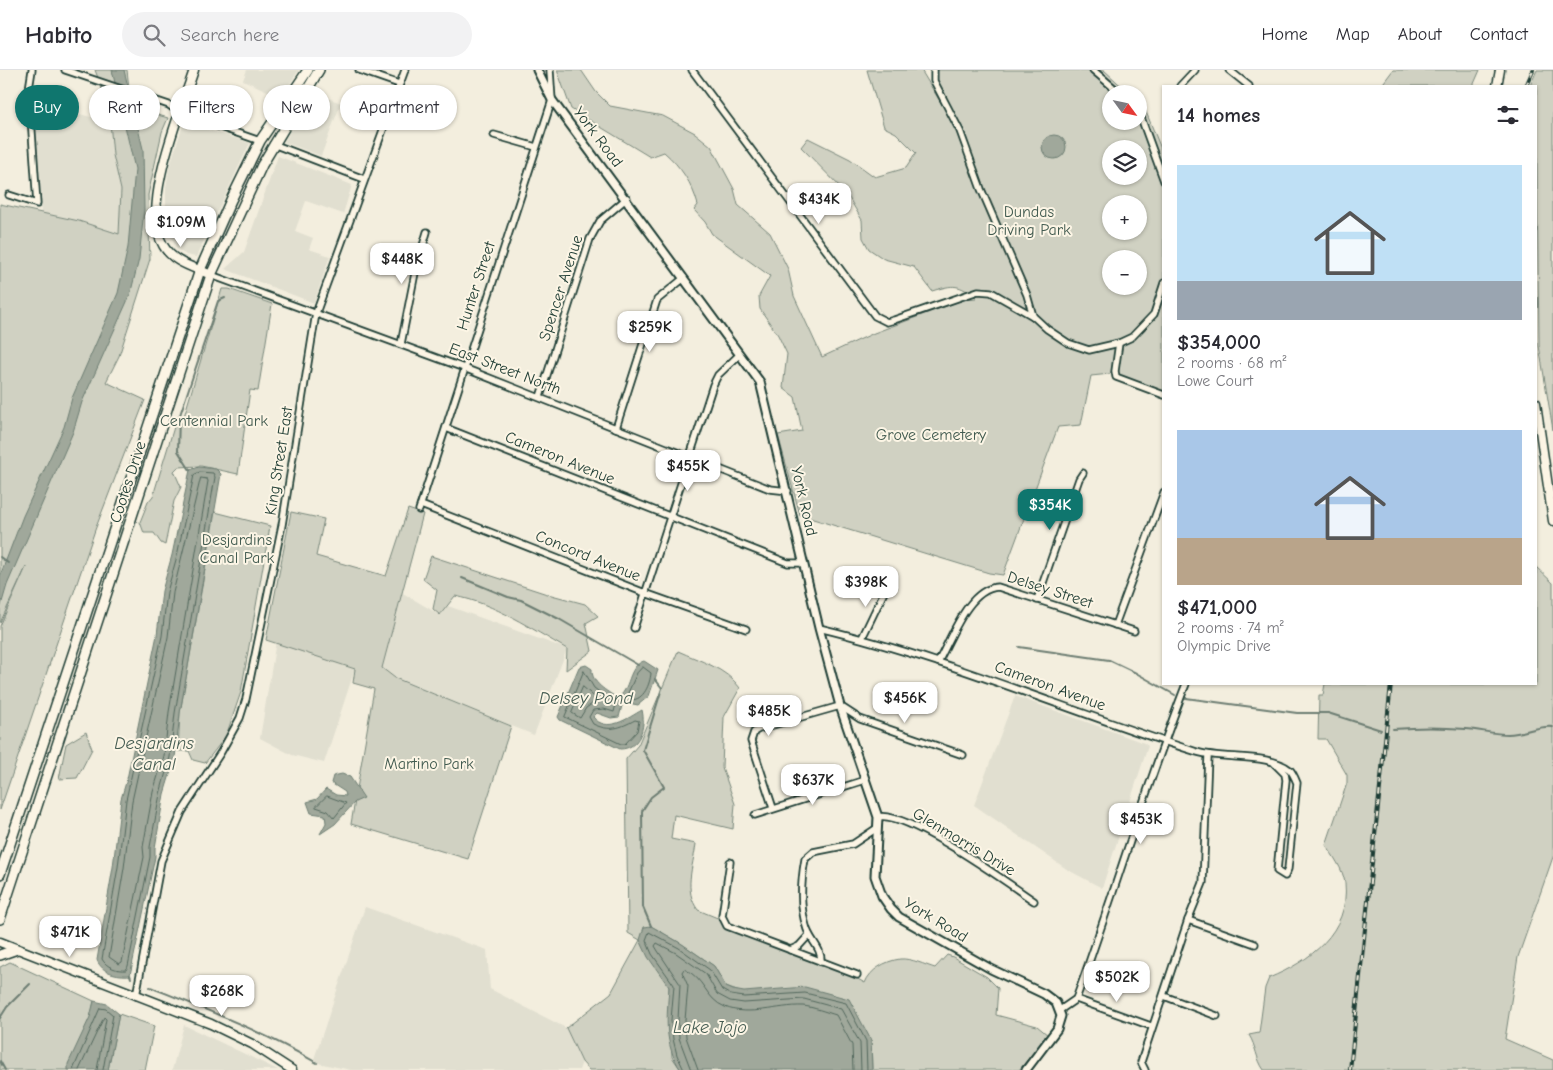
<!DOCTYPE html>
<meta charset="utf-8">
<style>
:root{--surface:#fff;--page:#f2f2f3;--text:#2b2b33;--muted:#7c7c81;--line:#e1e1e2;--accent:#0f766e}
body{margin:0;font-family:"Comic Neue",sans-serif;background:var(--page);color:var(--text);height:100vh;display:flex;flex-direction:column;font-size:19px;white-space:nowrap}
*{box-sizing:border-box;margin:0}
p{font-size:16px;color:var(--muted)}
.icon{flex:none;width:28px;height:28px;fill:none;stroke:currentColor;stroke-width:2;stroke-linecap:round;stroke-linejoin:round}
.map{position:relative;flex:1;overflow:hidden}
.details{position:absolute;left:1162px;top:15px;width:375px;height:600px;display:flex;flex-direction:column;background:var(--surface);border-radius:0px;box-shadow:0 1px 4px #0004}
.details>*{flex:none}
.hud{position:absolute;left:15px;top:15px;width:475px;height:45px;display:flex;gap:10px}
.needle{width:32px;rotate:123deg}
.fabs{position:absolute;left:1102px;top:15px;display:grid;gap:10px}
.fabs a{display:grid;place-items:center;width:45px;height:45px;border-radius:50%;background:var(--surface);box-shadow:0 1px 4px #0004;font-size:25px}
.price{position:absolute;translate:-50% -42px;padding:0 11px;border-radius:10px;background:#fff;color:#222;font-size:16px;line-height:32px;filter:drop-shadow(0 1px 2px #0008)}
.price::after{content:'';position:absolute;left:50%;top:30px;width:15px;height:11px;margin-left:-8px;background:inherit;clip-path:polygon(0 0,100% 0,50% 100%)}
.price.on{background:var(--accent);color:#fff}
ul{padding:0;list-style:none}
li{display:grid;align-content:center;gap:10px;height:265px;padding:0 15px}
li span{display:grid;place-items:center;height:155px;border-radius:0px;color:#555}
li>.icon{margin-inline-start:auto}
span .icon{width:90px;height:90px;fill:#fffc;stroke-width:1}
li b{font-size:21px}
h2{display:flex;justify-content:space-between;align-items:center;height:60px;padding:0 15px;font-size:21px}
.chip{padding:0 18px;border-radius:22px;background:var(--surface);box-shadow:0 1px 4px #0004;font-size:18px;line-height:45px}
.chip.on{background:var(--accent);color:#fff}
header{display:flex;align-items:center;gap:30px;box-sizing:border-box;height:70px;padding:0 25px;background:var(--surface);border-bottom:1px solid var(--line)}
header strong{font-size:24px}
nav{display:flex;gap:28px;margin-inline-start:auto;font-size:18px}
.search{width:350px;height:45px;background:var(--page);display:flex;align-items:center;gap:12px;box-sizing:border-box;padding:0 18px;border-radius:28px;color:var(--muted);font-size:19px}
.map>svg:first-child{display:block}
.built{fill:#e1dfd0}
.green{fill:#d0d1c2;stroke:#78877b;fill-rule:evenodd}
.water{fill:#a0a89b;stroke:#6c7d72}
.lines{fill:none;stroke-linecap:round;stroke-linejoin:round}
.shore{stroke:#53685d;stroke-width:1}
.stream{stroke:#6c7d72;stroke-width:2}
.minor-casing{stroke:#1f3d34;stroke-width:9}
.tertiary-casing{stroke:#1f3d34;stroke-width:11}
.secondary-casing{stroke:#1f3d34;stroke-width:11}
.primary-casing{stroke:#1f3d34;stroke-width:12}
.minor{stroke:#fcf5e5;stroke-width:5.5}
.tertiary{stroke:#fcf5e5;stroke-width:7}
.secondary{stroke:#fcf5e5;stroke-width:8}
.primary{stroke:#fcf5e5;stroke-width:9}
.rail-casing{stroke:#1f3d34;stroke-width:4}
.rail{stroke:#fcf5e5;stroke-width:2;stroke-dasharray:5.5;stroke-linecap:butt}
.labels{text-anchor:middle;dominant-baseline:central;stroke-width:4;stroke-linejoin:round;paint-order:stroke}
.street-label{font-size:16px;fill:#1f3d34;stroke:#fcf5e5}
.park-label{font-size:16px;fill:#425b50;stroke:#fcf5e5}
.water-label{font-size:18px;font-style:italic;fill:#465d53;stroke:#fcf5e5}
</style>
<header>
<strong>Habito</strong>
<div class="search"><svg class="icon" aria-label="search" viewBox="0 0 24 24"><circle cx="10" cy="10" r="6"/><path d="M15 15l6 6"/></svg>Search here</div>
<nav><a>Home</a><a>Map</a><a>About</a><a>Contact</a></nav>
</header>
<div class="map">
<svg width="1553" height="1000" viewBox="0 0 1553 1000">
<rect width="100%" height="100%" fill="#f3eede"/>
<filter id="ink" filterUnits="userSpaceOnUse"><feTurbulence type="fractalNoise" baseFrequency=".02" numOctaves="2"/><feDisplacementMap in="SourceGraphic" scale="10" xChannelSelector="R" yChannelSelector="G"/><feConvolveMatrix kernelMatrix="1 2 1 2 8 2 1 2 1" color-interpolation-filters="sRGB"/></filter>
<g filter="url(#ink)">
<g class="built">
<polygon points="247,0 299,0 281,27 243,10"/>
<polygon points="312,22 341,33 321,86 284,72"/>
<polygon points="34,32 110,52 113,85 121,120 119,164 79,151 41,143"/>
<polygon points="184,52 250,73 196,187 186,185 177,179 166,156 166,118 169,98"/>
<polygon points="278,86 352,115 343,144 306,131 295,161 313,168 309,179 330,186 314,233 225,199 244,182"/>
<polygon points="401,522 440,545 448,536 567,579 534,665 395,608 382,598"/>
<polygon points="276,571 355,599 324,693 292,685 260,668"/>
<polygon points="1015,626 1144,673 1148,676 1102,818 1068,800 974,735"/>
<polygon points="365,837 487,880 490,919 566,958 582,992 579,1000 351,1000 313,992"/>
<polygon points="184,955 278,1000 172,1000"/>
</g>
<g class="green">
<polygon points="95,0 127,0 131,37 168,48 162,62 148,125 150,189 119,286 106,312 145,330 95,460 0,740 0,556 26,497 0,553 0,134 79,151 119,164 121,120 113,85 110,52 101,16"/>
<path d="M557 0H581L596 22 610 36 663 46 695 63 711 76 734 119 738 135 770 163 788 199 794 226 822 287 874 263 965 229 977 228C958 214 955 214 932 221L914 197 884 189 869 179 863 168 862 150 846 123 801 77 808 68 850 89 875 107 906 98 916 83 896 63 884 57 867 0H921L944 38 933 10V0H1104L1130 24H1111V51H1139V32L1144 37 1164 86V327L1118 309 1112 299 1110 304 1091 306 1081 355 1058 357 1003 505 989 503 800 445 778 365 802 361 795 327 783 318 787 284 778 265 760 239 759 226 770 206 712 164 705 152 694 140 698 135C692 113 681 97 664 82L650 87 571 39ZM1111 79H1139V106H1111ZM1111 134H1139V161H1111ZM1111 189H1139V216H1111Z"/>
<polygon points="1393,0 1480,0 1473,16 1381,16"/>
<polygon points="1537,0 1553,0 1553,360 1539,276 1536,16 1530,16"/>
<polygon points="222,219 229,219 272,234 258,321 250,320 238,404 201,396 178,397 174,401 181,417 174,431 165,475 161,473 154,463 144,463 140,452 148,432 153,426 174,357 182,353"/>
<polygon points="408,439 423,444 382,598 395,608 511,656 468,789 351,754 374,619 353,613 355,599 266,570 291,442 324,449 316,486 386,506"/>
<polygon points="215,442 270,456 241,622 226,666 205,693 193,690 189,681 178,681 180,643"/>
<path d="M431 486 544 523 585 534 598 546 586 553 592 581 566 600 567 579C530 558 496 534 455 526L440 545 433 539 437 520 423 509Z"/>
<path d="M1536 497 1553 513V787L1518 887 1505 969 1553 990V1000H1264C1256 989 1256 976 1249 965L1259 963 1265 918 1269 908C1310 891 1350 862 1345 813 1343 799 1333 786 1326 775L1347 713V705L1326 669H1318L1319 625H1323L1325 614H1536Z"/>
<path d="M678 581C700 591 726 598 740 618L724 647 722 697 735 734 733 759 674 745 671 769 696 774C693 797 683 820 698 840L830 894 865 913C870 900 885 891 900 889 911 888 925 895 935 898L947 885 953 887 987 907 998 918 996 945 1037 956 1048 965 1019 1000H872L871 970 726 917 714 896 682 874 651 856 669 917 672 987 681 1000H589L582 992 566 958 611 923 640 870 628 863 626 689 638 675Z"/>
<polygon points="86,662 92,679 77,708 59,709 66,674"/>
<polygon points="10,892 94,931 81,1000 0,1000 0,897"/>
<polygon points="119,944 154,956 145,1000 108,1000"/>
</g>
<g class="water">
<polygon points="112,0 124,0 143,79 144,140 139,189 130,225 82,332 73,362 7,515 0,539 0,506 23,446 64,357 72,328 118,223 128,177 135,99"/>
<circle cx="1054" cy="77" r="12"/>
<path d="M199 397 216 399 221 404 180 643 175 688 164 724 155 778V787L130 905C117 906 102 903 97 890L113 797 121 729 127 709 157 565 162 521 172 485 190 400Z"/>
<path d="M644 591 658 600 649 626 638 635 623 632 619 647 611 648 597 643 593 647C607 664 628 648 642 640 646 656 640 679 620 679L560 650 558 647 579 597 586 595 592 599C591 613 607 621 617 628 631 621 627 596 644 591Z"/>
<polygon points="342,704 350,707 364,728 355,732 335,754 320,764 326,753 325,745 311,743 307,732 317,729 326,719 336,725 346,726 345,722 331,713 333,706"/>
<path d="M651 856 682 874 714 896 726 917 733 920 744 922 805 917 849 929 871 970 872 1000H681C663 974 667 947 669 917L648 887 640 870 644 857Z"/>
<polygon points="94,931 107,934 119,944 108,1000 68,1000 68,994 90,947"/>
</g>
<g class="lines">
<g class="shore">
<path d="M200 402 213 403 215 407 175 643 170 687 160 724 150 777V787L128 896 126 900C117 901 106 897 102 889L118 797 126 730 162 566 167 522 177 486 194 405Z"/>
<polygon points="201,408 207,409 208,411 169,642 164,686 153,722 143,777 144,787 122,892 119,894 109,887 124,798 132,731 168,567 173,523"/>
<path d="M643 597 651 603C650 614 644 630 631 630L627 625 637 603Z"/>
<path d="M584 601 594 618 616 634 614 642 604 639 593 640 589 647 593 654C610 662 620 658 635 650L639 651 637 661 625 674H621L565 647Z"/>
<polygon points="583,617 598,630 586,638 580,648 572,643"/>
<polygon points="327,726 346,733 334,748 328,741 316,737"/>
<polyline points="73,1000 100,938 106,939 113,945 103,1000"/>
<polyline points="79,1000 104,947 106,949 97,1000"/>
<polyline points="684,1000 677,985 673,969 671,950 674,915 652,884 646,870 649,862 679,878 710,900 722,920 731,925 744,927 805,923 846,933 866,971 867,1000"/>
<polyline points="691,1000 679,968 678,950 680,914 658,881 655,876 657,873 676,883 706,904 717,924 730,931 744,933 804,929 841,939 860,973 861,1000"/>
<path d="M698 1000 686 967 685 950 688 916 682 902 684 899C705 908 705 929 725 937 749 947 778 935 803 936 813 937 826 942 836 945L852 975 853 1000"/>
</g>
<g class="stream">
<polyline points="190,400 178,381 179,348 218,231 225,228"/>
<polyline points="0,487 8,493"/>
<polyline points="462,508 508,527 521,530 559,549 638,595"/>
<polyline points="1019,577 1109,590 1136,603 1175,625"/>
<polyline points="1186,628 1297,643 1328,643 1381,660"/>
<path d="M1393 659C1417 657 1442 657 1466 659 1480 660 1494 664 1508 664 1524 664 1538 655 1553 657"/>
<polyline points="651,856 643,837 642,741 651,727 664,717 643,680 662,618 655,609"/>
<polyline points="130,905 131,908"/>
<path d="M150 917C207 940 264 962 317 993"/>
<polyline points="0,948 7,937 30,914"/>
<polyline points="0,991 5,1000"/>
</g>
<g class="minor-casing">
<g id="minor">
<polyline points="65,0 169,35 180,43 260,71"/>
<polyline points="359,0 399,14"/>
<polyline points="692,0 875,246 887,252 894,250 978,221 991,222 1033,246"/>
<polyline points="934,0 934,11 960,61 981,119 1027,225 1033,246 1047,259 1068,273 1089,280 1119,273 1132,267 1154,244 1164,213"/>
<polyline points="1093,0 1121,24"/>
<polyline points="1229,0 1249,16"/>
<polyline points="1180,16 1195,0"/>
<polyline points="1139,42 1164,111"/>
<polyline points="494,65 536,77"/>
<polyline points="273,74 364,109"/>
<polyline points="9,125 37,134 29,19 32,0"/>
<polyline points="211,205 464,298 770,419 788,421"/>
<polyline points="1119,273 1115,301 1116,307 1164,325"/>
<polyline points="401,274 415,203 427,162"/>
<polyline points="540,327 590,169 600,151 627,128"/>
<polyline points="446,358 788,493 804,493"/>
<polyline points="616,358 657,230 684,208"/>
<polyline points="421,435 645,523 746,559"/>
<polyline points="419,440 552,30 550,0"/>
<polyline points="1037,530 1079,409 1083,403"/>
<polyline points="1115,555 1164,422"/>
<polyline points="634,558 713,315 718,305 740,284"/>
<path d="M819 558C949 589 1071 642 1197 682 1223 690 1270 683 1290 700 1293 703 1295 708 1297 713L1288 799 1285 806 1277 801 1286 710 1285 704 1273 692"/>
<polyline points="862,568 887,516"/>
<path d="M938 592C952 567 968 519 998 517L1134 561"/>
<polyline points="773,738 751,671 754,662 759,659 840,636 860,649 963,685"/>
<polyline points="755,745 865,710"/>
<path d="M878 747C907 740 1006 812 1034 831"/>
<polyline points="730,792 722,846 727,856 857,905"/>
<polyline points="1188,850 1255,874"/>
<polyline points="790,880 799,876 809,865"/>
<path d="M821 892C822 877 809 870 806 856 799 834 801 811 805 789L813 782 853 774 877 758"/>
<polyline points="136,926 161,791 182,742 221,682 240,648 246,629 282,455 316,243 405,0"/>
<polyline points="1164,926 1217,946"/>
<polyline points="1076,929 1151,956"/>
<path d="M1060 940 1076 929 1080 918C1116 817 1147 714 1186 614"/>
<polyline points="1145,1000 1141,992 1188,850 1203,813 1208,686"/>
</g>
</g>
<g class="tertiary-casing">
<polyline id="tertiary" points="537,0 552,30 760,312 819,558 840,636 878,747 875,806 882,826 891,839 899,847 991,899 1044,924 1056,933 1061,946 1057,959 1026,1000"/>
</g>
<g class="secondary-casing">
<g id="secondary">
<path d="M194 0C181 40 140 137 163 175 173 193 194 197 211 205"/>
<polyline points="1497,16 1500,0"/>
<polyline points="1536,333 1553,451"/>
<polyline points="0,872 211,954 252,974 292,1000"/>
</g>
</g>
<g class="primary-casing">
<g id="primary">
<polyline points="0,804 200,200 231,130 260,71 308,0"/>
<polyline points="0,849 211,205 262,95 319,0"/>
<polyline points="0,885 17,879"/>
</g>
</g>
<use href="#minor" class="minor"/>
<use href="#tertiary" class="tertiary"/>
<use href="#secondary" class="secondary"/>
<use href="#primary" class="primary"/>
<g class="rail-casing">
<g id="rail">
<polyline points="1526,16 1533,0"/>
<polyline points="1350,1000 1391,614"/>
</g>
</g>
<use href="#rail" class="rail"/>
</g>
</g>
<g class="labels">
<g class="street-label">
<text transform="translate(598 67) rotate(53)">York Road</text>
<text transform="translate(476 216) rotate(-72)">Hunter Street</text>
<text transform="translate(561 218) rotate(-72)">Spencer Avenue</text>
<text transform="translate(505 299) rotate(21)">East Street North</text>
<text transform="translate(560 388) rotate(22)">Cameron Avenue</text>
<text transform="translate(279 391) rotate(-81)">King Street East</text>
<text transform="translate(128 412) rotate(-72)">Cootes Drive</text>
<text transform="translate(804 431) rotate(77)">York Road</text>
<text transform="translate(588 486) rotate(22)">Concord Avenue</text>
<text transform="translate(1050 520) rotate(18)">Delsey Street</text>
<text transform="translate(1050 616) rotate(20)">Cameron Avenue</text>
<text transform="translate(964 772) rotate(31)">Glenmorris Drive</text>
<text transform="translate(936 850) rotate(31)">York Road</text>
</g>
<g class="park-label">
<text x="1029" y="142">Dundas<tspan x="1029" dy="18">Driving Park</tspan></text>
<text x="214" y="351">Centennial Park</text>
<text x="931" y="365">Grove Cemetery</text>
<text x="237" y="470">Desjardins<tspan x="237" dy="18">Canal Park</tspan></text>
<text x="429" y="694">Martino Park</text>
</g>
<g class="water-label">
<text x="586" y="628">Delsey Pond</text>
<text x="154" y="673">Desjardins<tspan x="154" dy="21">Canal</tspan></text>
<text x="710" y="957">Lake Jojo</text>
</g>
</g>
</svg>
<div class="fabs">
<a><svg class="needle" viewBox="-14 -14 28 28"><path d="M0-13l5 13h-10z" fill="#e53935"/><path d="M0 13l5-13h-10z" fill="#7c7c81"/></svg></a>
<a><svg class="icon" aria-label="layers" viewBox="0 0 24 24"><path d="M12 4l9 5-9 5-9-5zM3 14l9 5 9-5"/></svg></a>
<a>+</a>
<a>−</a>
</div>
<b class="price" style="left:819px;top:155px">$434K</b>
<b class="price" style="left:181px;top:178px">$1.09M</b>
<b class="price" style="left:402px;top:215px">$448K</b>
<b class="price" style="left:650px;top:283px">$259K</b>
<b class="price" style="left:688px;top:422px">$455K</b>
<b class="price on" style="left:1050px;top:461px">$354K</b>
<b class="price" style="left:866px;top:538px">$398K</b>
<b class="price" style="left:905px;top:654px">$456K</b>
<b class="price" style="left:769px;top:667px">$485K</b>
<b class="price" style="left:813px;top:736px">$637K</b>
<b class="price" style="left:1141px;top:775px">$453K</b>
<b class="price" style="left:70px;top:888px">$471K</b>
<b class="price" style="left:1117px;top:933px">$502K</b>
<b class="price" style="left:222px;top:947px">$268K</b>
<div class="hud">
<a class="chip on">Buy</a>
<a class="chip">Rent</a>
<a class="chip">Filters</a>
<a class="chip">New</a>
<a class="chip">Apartment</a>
</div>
<section class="details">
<h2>14 homes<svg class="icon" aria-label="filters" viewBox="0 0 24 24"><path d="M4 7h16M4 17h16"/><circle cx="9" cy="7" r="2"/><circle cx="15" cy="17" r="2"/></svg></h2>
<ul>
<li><span style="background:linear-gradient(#bfe0f5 75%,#9aa5b1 0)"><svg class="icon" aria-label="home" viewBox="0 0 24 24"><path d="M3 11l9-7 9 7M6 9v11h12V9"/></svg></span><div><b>$354,000</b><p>2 rooms · 68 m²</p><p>Lowe Court</p></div></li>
<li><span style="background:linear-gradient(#a9c7e8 70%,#b9a48a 0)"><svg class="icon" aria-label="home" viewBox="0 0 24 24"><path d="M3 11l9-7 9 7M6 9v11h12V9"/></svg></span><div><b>$471,000</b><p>2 rooms · 74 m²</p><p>Olympic Drive</p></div></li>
</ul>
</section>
</div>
